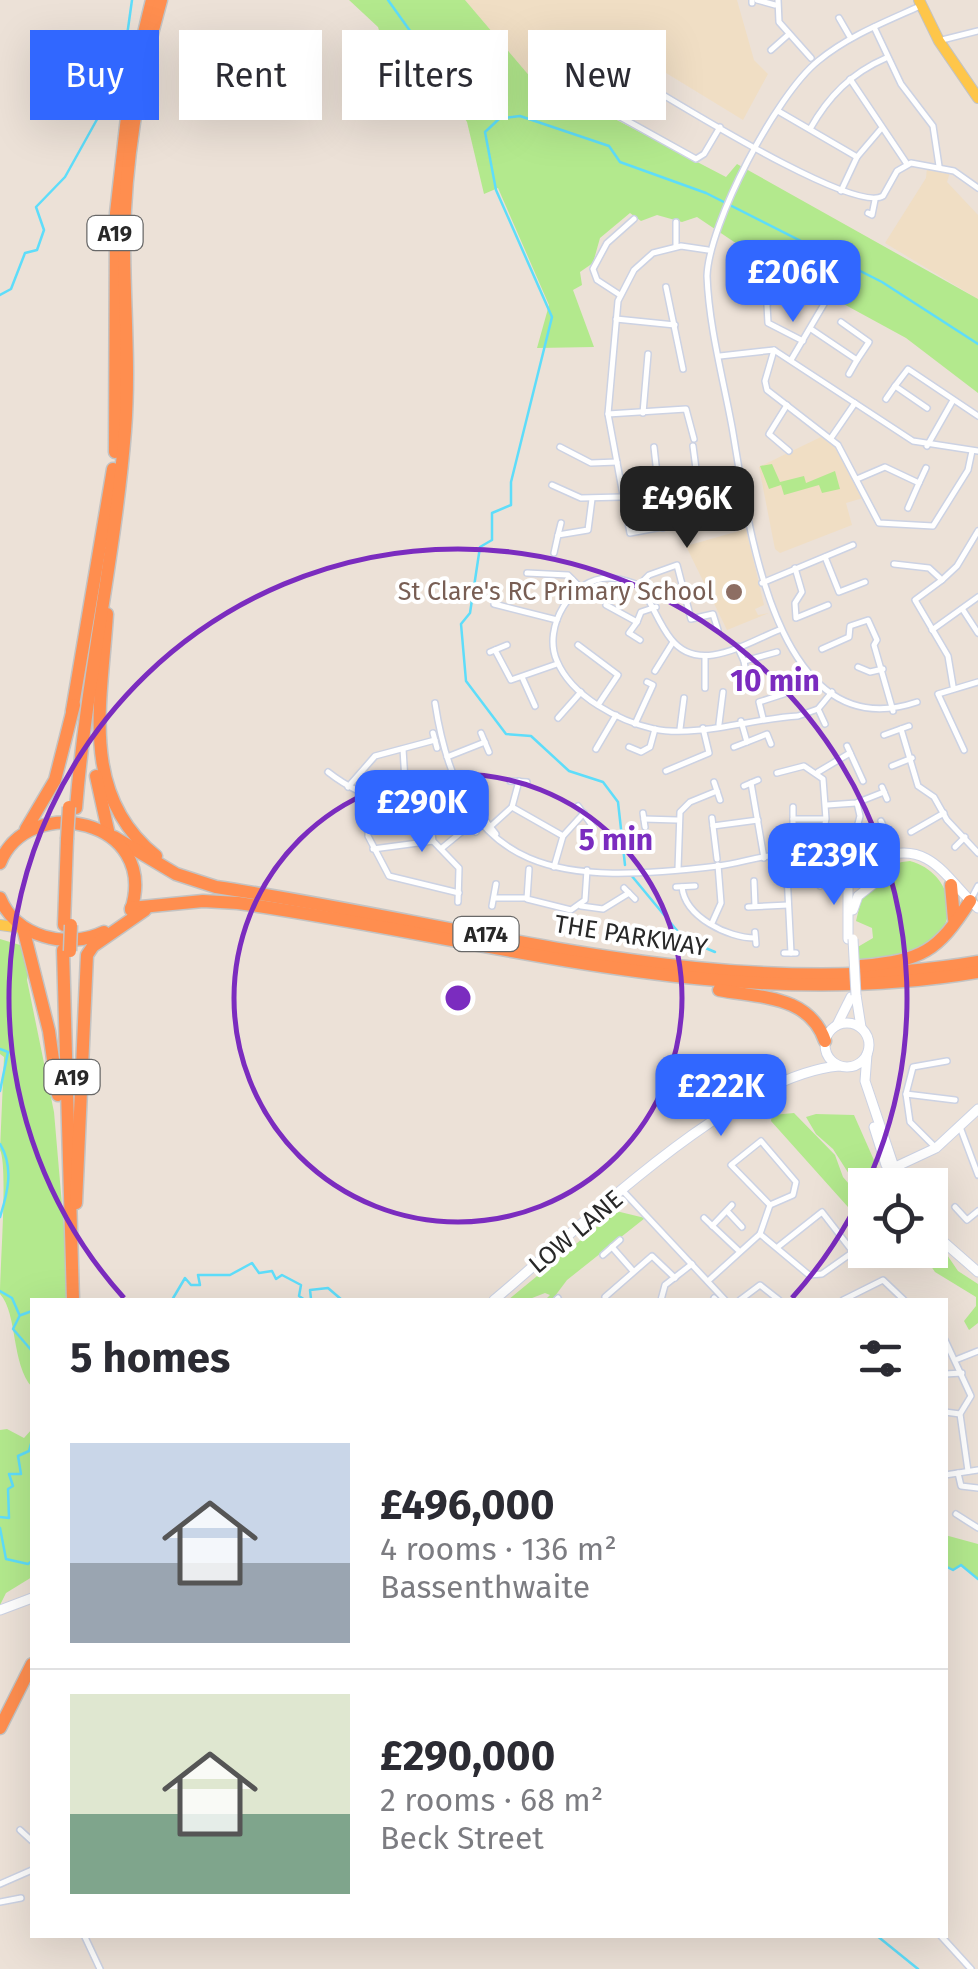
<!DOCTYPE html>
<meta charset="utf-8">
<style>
:root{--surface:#fff;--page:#f2f2f3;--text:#2b2b33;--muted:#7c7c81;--line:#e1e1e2;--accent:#3167ff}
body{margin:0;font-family:"Fira Sans",sans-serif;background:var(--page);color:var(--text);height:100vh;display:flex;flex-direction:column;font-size:38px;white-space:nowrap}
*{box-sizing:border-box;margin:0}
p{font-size:32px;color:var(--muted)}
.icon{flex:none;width:55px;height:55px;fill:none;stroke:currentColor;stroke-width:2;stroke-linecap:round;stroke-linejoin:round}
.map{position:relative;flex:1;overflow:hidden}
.side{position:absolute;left:30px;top:1298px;width:918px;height:640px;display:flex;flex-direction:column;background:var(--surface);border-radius:0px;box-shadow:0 10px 40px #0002}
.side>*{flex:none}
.banner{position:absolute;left:30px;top:30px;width:920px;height:90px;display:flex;gap:20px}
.controls{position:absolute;left:848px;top:1168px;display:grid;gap:20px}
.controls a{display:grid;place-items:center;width:100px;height:100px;border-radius:0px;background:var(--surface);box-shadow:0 10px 40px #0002;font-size:50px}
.price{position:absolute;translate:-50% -85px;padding:0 22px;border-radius:20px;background:var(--accent);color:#fff;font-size:32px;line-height:65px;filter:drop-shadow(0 2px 5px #0008)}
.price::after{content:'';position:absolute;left:50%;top:60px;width:30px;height:22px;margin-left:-15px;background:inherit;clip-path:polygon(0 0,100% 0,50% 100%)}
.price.selected{background:#222;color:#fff}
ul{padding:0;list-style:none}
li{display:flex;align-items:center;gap:30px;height:250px;padding:0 40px}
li+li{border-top:2px solid var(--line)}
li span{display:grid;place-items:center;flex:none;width:280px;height:200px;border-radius:0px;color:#555}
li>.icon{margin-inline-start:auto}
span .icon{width:120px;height:120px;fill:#fffc;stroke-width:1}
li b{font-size:42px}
h2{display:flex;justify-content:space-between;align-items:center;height:120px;padding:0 40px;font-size:42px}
.pill{padding:0 35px;border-radius:0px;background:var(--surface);box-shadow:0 10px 40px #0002;font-size:35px;line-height:90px}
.pill.selected{background:var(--accent);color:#fff}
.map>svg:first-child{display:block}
.education{fill:#f0dec4}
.green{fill:#b3e98d}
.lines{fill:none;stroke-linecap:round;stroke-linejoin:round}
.stream{stroke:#5eddfa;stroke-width:2.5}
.street-casing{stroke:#ccd2e3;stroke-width:8}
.secondary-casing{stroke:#ccd2e3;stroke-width:11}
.primary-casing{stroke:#c3c3c3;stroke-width:12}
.highway-casing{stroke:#c3c3c3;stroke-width:15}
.street{stroke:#fff;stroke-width:5}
.secondary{stroke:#fff;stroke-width:9}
.primary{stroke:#fec64a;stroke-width:10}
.highway{stroke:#ff8e4f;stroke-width:12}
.secondary-bridge-casing{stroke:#ccd2e3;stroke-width:11;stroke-linecap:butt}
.highway-bridge-casing{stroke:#c3c3c3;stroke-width:15;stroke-linecap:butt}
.secondary-bridge{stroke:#fff;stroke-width:9}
.highway-bridge{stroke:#ff8e4f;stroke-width:12}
.ring{fill:none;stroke:#7b2cbf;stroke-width:5}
.education-dot{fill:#8d6e63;stroke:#fff;stroke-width:4}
.labels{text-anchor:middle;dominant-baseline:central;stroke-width:8;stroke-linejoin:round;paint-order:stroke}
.shield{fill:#fff;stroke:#686868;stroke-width:2.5}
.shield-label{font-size:22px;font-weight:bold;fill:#282828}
.education-label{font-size:25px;fill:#785e54;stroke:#fff;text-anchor:end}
.street-label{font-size:25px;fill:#282828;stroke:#fff}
.centre{fill:#7b2cbf;stroke:#fff;stroke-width:5}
.ring-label{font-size:30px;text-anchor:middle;font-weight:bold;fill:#7b2cbf;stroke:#fff;stroke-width:8;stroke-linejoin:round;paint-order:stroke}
</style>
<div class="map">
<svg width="978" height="1969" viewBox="0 0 978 1969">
<rect width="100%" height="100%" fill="#ece1d7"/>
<g class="education">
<polygon points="465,0 737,0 754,60 768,74 743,120 653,65 549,99"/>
<polygon points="927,168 950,172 947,182 978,215 978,299 885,243 926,178"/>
<polygon points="825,435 837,446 863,498 846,503 852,525 780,553 775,549 759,467"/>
<polygon points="746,529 764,605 755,609 758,615 769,613 727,630 686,546"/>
</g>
<g class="green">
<polygon points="349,0 465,0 549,99 567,94 726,177 737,164 978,299 978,393 906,338 752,254 697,217 682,222 657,215 641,221 630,213 600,238 593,263 580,272 582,285 573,290 594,347 537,348 549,305 498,188 484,194 467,122 456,106 383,43 378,27"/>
<polygon points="772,464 780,482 804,476 806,483 835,471 840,489 822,493 819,485 784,495 781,485 769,489 760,466"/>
<path d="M910 861C954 873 963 927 922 950 905 959 878 959 859 962L856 948 873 938 872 928 856 921 862 896 874 889C882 870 887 863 910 861Z"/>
<path d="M0 939 20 945 29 970 27 980 54 1112 69 1286 70 1300H32V1387C11 1364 18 1314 0 1294 0 1267 8 1165 0 1150L4 1057 0 1054Z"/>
<polygon points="794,1113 835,1155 843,1177 865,1203 865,1226 771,1121 772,1115"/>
<polygon points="816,1114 854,1115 885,1185 865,1185 865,1199 833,1149 816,1134 806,1117"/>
<polygon points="616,1211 645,1218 567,1280 552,1300 545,1300 550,1295 545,1293 527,1300 508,1300"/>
<polygon points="930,1241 941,1246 958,1271 978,1284 978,1323 969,1330 964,1321 976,1306 976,1297 935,1272 920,1250 930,1250"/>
<polygon points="7,1429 24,1438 32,1429 32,1577 6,1593 0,1605 0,1430"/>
<polygon points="945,1535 978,1544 978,1579 961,1565 953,1570 945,1566"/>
</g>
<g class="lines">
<g class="stream">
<polyline points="388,0 428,56 436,55 447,72 494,89 500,118 485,132 496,190 552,317 511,482 511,505 492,513 492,540 480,547 470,613 461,624 466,681 506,734 531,736 569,771 603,782 618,802 625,865"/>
<polyline points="503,118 520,116 609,146 620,162 706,193 882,282 978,344"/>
<polyline points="0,295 11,289 25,253 37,250 44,230 36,207 65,177 105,105 109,79 125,50 132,0"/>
<polyline points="631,875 684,939 715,952"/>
<polyline points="0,1049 8,1052 0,1091"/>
<path d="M0 1144C14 1167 8 1192 0 1217"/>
<polyline points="0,1291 12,1298 19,1314"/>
<polyline points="172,1300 185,1278 191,1285 200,1285 198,1275 230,1275 252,1263 259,1273 272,1271 276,1279 282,1275 301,1285 299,1296 305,1300 311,1299 310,1290 328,1288 342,1300"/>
<polyline points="20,1315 13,1329 32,1351"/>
<polyline points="21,1315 32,1311"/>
<polyline points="0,1517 9,1518 8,1489 13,1486 9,1474 21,1474 18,1456 29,1451 32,1440"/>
<polyline points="0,1528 6,1559 28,1564 32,1561"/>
<polyline points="945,1566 953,1570 961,1565 978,1579"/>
<polyline points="876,1935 918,1969"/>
</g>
<g class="street-casing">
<g id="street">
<polyline points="757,0 775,5"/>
<polyline points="778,0 779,22 811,58"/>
<polyline points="752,3 752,0"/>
<polyline points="839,18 850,37"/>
<polyline points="874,27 901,84 933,126 939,166"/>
<polyline points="942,40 978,31"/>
<polyline points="771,50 789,34"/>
<polyline points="850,79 907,164"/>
<polyline points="778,111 857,157"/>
<path d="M720 127 704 154 696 159 615 114 611 97 643 83C679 104 854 214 883 196L897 171 911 163 954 171 978 188"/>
<path d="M810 129C828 97 851 73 886 58"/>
<polyline points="841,191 857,157 880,130"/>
<polyline points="868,213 872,215 875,200"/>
<polyline points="676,222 676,246"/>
<polyline points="708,250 681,246 653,253 634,270 618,301 608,414 630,533 747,511"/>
<polyline points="777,271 790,278"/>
<polyline points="784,275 767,305 768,323 803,341"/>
<polyline points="760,285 773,293"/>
<polyline points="666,287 683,369"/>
<polyline points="620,295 597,280 593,269 607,243 634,219"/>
<polyline points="616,319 675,325"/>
<polyline points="811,329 857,360 869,342 841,322"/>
<polyline points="774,350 765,381 767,390 838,445 879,523 933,526 968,470 972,451"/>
<polyline points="720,356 774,350 913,441 978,451"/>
<polyline points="791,360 827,299"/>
<polyline points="849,374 857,360"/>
<polyline points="886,399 895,386"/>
<polyline points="787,405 769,434 789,451"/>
<polyline points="927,408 895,386 908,369 978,416"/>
<polyline points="643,413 648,354"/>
<polyline points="608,414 686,409 694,439"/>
<polyline points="831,438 855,403"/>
<polyline points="927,446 952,402"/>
<polyline points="560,447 591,463 617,462"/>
<polyline points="654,447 663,528"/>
<polyline points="857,479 885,467 919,483 908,508"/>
<polyline points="919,483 926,468"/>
<polyline points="552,485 581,498 621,497"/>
<polyline points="659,494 698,484 693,446"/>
<polyline points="558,535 561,523"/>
<polyline points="554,553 558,535 588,530 592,499"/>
<polyline points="825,557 839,592 865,582"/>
<polyline points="894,564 929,568 942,580 957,566 978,531"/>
<polyline points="795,568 802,592 795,603 796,618 828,605"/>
<polyline points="527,573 568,575 579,586"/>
<polyline points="942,580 915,600 948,656 953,686"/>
<polyline points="762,583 853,545"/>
<polyline points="639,585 649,575 677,565 691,619 713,614 718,630"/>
<polyline points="494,604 557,620"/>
<polyline points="606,605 637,622 641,612 656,607"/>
<polyline points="963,610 978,633"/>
<polyline points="637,622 629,633 640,640"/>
<path d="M779 630C746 643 699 675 671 639 658 623 652 602 639 585 630 582 619 578 610 578 571 577 542 628 557 661 572 697 619 721 654 729 695 738 755 718 798 716L818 709 832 692"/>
<polyline points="932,630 978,597"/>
<polyline points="578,645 618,675 598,705"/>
<polyline points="737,646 744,661 777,652"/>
<polyline points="822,649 849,637 850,626 868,620 877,640 874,645 893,711"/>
<polyline points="495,650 511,680 557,664"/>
<polyline points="490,652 507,645"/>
<polyline points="705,657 705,688"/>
<polyline points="744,661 746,673"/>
<polyline points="858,667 870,672 883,669"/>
<polyline points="655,671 673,642"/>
<polyline points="522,677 535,706"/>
<path d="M917 702C773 751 748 518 732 427 723 378 709 327 707 276 709 223 776 95 818 61 848 36 885 22 920 6"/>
<path d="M435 703C462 881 564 884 718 866 740 863 763 855 785 854 810 853 829 866 852 867"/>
<polyline points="818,709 825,724"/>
<polyline points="558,718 581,692"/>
<polyline points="763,718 759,702 805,687"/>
<polyline points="741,721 747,742 767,734 771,744"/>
<polyline points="635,724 653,685 647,682"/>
<polyline points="719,724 723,692"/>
<polyline points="680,729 684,698"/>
<polyline points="901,729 918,786 934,797 947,820 978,853"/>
<polyline points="433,733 437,748"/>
<polyline points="481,733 489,752"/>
<polyline points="884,735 909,726"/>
<polyline points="847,746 863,781"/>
<polyline points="629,747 641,752 650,747 655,729"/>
<polyline points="734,747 747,742"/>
<polyline points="403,749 406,797"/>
<polyline points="596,749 616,715"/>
<polyline points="964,750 938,694 978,682"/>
<polyline points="447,757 485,742"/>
<polyline points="892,766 912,758"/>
<polyline points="666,771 709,753 703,728"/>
<path d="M328 772C366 802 416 814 462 794"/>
<polyline points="818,772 850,753"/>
<polyline points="777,773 804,766 823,779 826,819 818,856"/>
<polyline points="510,781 527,782"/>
<polyline points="714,782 720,800"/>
<polyline points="751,783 764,858"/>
<polyline points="744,786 758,780"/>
<polyline points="348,787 375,756 435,740"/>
<polyline points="882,787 887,799"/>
<polyline points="398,797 414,797"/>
<polyline points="361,802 377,807"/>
<polyline points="428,804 433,841 459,868 458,902"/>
<polyline points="369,805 368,836 389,876 459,893"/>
<polyline points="827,805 856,803 884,792"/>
<polyline points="578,806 593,827"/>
<polyline points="512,807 563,836"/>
<polyline points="793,807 793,828"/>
<polyline points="643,813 645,827"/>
<polyline points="467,818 476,832"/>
<polyline points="712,818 717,859"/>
<polyline points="644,819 677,820"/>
<polyline points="793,819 825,819"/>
<polyline points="485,820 496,834"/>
<polyline points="881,821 886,832"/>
<polyline points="713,826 758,820"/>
<polyline points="490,827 512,807 519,781"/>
<polyline points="858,830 883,826"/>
<polyline points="911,832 944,813"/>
<polyline points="854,839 860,816 857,803"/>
<polyline points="955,847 965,837"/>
<polyline points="442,848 470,825"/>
<polyline points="373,849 433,841"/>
<polyline points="786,854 791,953"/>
<polyline points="554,867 563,836 584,813"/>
<polyline points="529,869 527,899 571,910 585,900 587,870"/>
<polyline points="678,869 680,812 690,802 717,791"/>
<polyline points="818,872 820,886"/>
<polyline points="788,880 819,878"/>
<polyline points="754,881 755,906"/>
<polyline points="676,887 695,886"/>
<path d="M682 887C685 917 728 938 755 938"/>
<polyline points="624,888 635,899"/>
<polyline points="494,898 525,898"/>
<polyline points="970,901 978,886"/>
<polyline points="492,906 496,884"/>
<polyline points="581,906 603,909 629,893"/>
<polyline points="748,907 788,905"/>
<polyline points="712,923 721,903 718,865"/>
<polyline points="755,932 756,944"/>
<polyline points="784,953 796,953"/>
<polyline points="906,1094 955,1100"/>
<polyline points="960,1127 978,1175"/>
<polygon points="761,1141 796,1182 793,1195 770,1205 731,1165"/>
<polyline points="936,1148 910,1122 906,1094 913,1067 947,1061"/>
<polyline points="624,1192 725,1300"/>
<polyline points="955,1207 967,1220 978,1211"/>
<polyline points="727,1211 742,1227"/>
<polyline points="704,1218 738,1250"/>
<polyline points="712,1226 732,1205"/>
<polyline points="760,1234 809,1275 822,1274 853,1252 822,1212 779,1246"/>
<polyline points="760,1234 770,1205"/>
<polyline points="612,1247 633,1271"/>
<polyline points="603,1255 620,1240"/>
<polyline points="708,1281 760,1234"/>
<polyline points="605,1297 652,1256 675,1278"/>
<polyline points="714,1298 716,1300"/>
<polyline points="556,1300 558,1298"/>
<polyline points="661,1300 665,1285 692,1264"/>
<polyline points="740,1300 760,1285 779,1300"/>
<polyline points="843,1300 883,1280 904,1300"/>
<polyline points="945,1340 971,1396 960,1414 968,1471"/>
<polyline points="958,1359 978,1351"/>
<polyline points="945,1374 962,1373"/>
<polyline points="945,1412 960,1414"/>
<polyline points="958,1473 961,1486 978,1488"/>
<polyline points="945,1475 978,1470"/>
<polyline points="956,1514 978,1528"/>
<polyline points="20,1830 32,1841"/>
<polyline points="0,1884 32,1870"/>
<polyline points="0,1902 21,1898"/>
<polyline points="84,1935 100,1969"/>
<polyline points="940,1935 971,1969"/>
</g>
</g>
<g class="secondary-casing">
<g id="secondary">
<polyline points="853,910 858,896 872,885 876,870 893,860"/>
<path d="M848 939V874C856 865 870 861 882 857 932 840 947 881 978 908"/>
<polyline points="856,995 861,1027"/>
<circle cx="847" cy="1045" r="22"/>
<polyline points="837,1025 851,997"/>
<polyline points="867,1054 865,1081 900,1185"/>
<polyline points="874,1127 886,1165"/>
<polyline points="891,1169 936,1148 978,1109"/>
<polyline points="930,1230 978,1272"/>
<path d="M494 1300C577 1231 733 1075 839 1066"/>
<polyline points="0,1610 32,1598"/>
</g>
</g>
<g class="primary-casing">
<g id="primary">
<polyline points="919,0 939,41 978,98"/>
<polyline points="0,925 22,928"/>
</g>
</g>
<g class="highway-casing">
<g id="highway">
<polyline points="115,452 116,213 130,91 152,0"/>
<path d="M107 614C102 700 78 794 156 856"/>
<polyline points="72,711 113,469"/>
<polyline points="96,776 109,835"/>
<path d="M76 808C86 681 115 557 125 431 130 367 124 304 124 240 125 159 139 78 161 0"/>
<polyline points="26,829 55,780 74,705"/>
<path d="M114 837 176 874 216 887C469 924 721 1006 978 962"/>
<path d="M0 863C28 792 160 819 131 910"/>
<polyline points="951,885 954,919"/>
<path d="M0 898C16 937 67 950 104 932"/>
<path d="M131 908 203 901 238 903C485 938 727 1015 978 972"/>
<polyline points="64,925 67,839"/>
<polyline points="23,928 49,1031 58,1095"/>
<polyline points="63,950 73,1300"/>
<path d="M861 966C923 960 937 952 970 901"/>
<path d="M719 990C761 998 809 995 825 1041"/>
<polyline points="76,1203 87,955 93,946 145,910"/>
<polyline points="0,1728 32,1664"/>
</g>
</g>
<use href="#street" class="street"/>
<use href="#secondary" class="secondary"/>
<use href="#primary" class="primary"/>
<use href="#highway" class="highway"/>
<g class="secondary-bridge-casing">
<polyline id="secondary-bridge" points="853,939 856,995"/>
</g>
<g class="highway-bridge-casing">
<g id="highway-bridge">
<polyline points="67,839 69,807"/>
<polyline points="70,951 71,925"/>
</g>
</g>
<use href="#secondary-bridge" class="secondary-bridge"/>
<use href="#highway-bridge" class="highway-bridge"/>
</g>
<g class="ring">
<circle cx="458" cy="998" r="224"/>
<path d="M124 1298A449 449 0 1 1 792 1298"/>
</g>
<circle class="education-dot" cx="734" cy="592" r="10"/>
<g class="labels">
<g class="shield">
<rect x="87.5" y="216" width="55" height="34" rx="8"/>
<rect x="453.5" y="917" width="65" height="34" rx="8"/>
<rect x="44.5" y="1060" width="55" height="34" rx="8"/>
</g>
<g class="shield-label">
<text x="115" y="233">A19</text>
<text x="486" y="934">A174</text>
<text x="72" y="1077">A19</text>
</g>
<g class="education-label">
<text x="714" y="592">St Clare's RC Primary School</text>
</g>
<g class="street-label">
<text transform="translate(631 936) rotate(9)">THE PARKWAY</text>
<text transform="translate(576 1232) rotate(-40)">LOW LANE</text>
</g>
</g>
<circle cx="458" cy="998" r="15" class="centre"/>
<g class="ring-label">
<text x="775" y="691">10 min</text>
<text x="616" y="850">5 min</text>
</g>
</svg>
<div class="controls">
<a><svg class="icon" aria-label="locate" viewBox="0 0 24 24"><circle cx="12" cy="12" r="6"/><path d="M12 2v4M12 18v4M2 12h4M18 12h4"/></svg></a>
</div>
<b class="price" style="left:793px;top:325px">£206K</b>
<b class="price selected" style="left:687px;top:551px">£496K</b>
<b class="price" style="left:422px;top:855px">£290K</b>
<b class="price" style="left:834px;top:908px">£239K</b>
<b class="price" style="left:721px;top:1139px">£222K</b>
<div class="banner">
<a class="pill selected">Buy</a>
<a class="pill">Rent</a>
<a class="pill">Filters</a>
<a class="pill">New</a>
</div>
<section class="side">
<h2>5 homes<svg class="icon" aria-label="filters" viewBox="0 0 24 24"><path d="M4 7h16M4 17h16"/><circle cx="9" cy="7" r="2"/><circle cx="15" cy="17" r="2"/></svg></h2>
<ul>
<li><span style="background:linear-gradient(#c9d6e8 60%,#9aa5b1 0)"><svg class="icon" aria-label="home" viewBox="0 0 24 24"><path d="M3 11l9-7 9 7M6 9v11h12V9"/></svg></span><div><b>£496,000</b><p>4 rooms · 136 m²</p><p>Bassenthwaite</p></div></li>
<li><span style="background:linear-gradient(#dfe7d0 60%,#7fa58c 0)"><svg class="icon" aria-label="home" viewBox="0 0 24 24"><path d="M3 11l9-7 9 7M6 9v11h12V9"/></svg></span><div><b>£290,000</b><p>2 rooms · 68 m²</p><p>Beck Street</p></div></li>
</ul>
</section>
</div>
